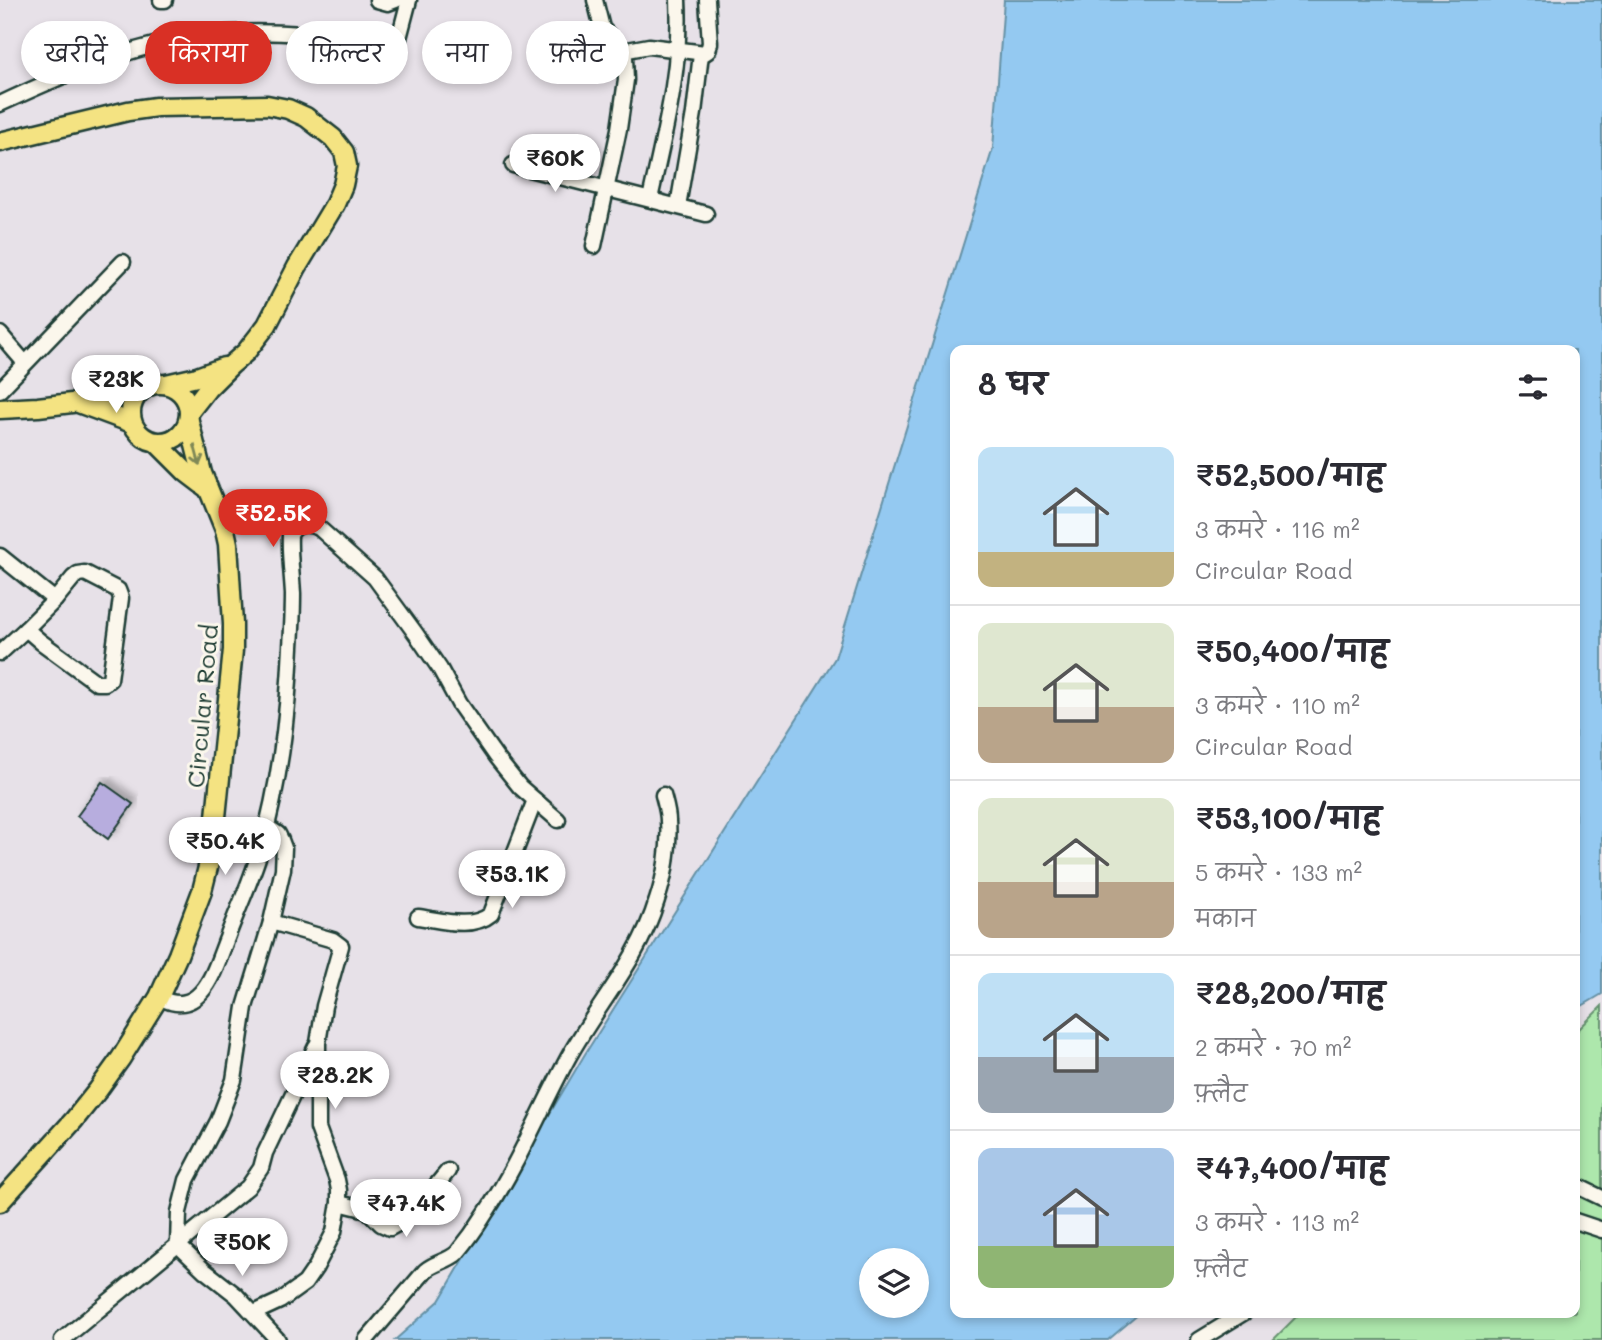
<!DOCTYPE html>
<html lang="hi">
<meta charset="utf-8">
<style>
:root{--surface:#fff;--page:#f2f2f3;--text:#2b2b33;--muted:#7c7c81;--line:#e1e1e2;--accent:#d93025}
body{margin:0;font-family:Mali,"Playpen Sans Deva",sans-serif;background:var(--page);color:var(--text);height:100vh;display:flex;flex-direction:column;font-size:26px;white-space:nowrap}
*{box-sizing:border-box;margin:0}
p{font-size:23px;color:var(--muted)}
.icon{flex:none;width:38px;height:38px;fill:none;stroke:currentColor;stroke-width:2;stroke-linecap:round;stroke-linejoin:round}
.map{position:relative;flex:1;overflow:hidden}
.sheet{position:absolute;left:950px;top:345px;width:630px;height:973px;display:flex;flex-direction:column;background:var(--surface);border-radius:14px;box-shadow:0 4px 10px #0003}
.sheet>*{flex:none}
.guide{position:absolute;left:21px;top:21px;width:665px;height:63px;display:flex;gap:14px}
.buttons{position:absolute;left:859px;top:1248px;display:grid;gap:14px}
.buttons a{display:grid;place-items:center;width:70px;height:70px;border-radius:50%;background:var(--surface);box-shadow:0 4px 10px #0003;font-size:35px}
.price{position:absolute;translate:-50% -60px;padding:0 16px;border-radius:24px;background:#fff;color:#222;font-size:23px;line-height:46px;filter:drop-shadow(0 2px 4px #0008)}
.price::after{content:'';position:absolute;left:50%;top:42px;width:21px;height:16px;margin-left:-10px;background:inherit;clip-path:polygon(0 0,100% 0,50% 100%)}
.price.active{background:var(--accent);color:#fff}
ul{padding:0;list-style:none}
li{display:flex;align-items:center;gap:21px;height:175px;padding:0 28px}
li+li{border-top:2px solid var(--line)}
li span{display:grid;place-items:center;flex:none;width:196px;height:140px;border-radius:14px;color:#555}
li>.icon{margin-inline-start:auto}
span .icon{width:84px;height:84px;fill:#fffc;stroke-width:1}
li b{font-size:30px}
h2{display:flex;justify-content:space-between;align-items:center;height:84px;padding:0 28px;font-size:30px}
.tag{padding:0 24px;border-radius:32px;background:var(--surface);box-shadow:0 4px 10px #0003;font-size:24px;line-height:63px}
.tag.active{background:var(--accent);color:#fff}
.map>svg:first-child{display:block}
.green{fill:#ade7ac;stroke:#669270;stroke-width:2}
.water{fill:#94c9f1;stroke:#6591a5;stroke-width:2;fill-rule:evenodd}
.building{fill:#b7adde;stroke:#1f3d34;stroke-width:2;filter:url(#shadow)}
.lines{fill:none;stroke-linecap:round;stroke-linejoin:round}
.minor-casing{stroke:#1f3d34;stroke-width:19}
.major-casing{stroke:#1f3d34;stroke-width:23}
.minor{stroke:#fbf7ec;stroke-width:14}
.major{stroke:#f4e382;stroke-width:18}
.oneway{stroke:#7f8857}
.labels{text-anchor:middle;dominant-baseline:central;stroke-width:6;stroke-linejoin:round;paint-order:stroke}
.street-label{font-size:24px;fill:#1f3d34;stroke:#fbf7ec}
</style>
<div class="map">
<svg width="1602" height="1340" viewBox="0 0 1602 1340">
<defs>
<filter id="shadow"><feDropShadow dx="5" dy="-5" stdDeviation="3.5" flood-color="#0004"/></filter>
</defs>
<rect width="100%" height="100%" fill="#e7e1e8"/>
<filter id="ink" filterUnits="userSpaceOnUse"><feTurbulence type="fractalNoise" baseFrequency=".0143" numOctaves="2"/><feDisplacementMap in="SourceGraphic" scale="14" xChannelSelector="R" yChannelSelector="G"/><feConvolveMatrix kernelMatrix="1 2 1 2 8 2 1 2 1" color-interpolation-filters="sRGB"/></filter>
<g filter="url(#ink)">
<polygon class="green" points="1602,1006 1602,1340 1273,1340 1300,1313 1575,1312 1575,1033"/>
<path class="water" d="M1004 0H1602V994L1575 1010V350H956V1312L1140 1313 1108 1340H395L439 1301 585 1054 835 658 993 148ZM872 1260H917V1306H872Z"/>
<polygon class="building" points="102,782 133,804 108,839 77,816"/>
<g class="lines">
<g class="minor-casing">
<g id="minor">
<polyline points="161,0 165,0"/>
<polyline points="377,0 388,3 396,0"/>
<polyline points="622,51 649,46 705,53 708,51 710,43 707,0"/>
<path d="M0 104C58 77 118 51 181 39 221 31 263 31 304 34 334 35 364 46 394 46L397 44 399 38 409 0"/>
<polyline points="513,165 706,214"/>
<path d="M650 199C664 135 682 67 678 0"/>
<polyline points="678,206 694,113 701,54"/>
<polyline points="594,246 619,129 626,80 625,57 622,51 602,28 595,0"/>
<polyline points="0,334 25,363"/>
<polyline points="0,390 123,262"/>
<polyline points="0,556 55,600"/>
<polygon points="85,573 118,590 121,598 110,679 105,683 97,683 41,642 26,629 55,600 73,578 78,574"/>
<polyline points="0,653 26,629"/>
<polyline points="266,826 278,834 281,840 284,848 283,869 271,922 245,1007 234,1080 218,1121 187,1180 179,1212 178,1245 204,1270 236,1295 278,1340"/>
<path d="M418 917C440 920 472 930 491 914L535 800"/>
<path d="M159 997C202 1021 215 968 227 938 238 908 252 879 261 848 280 783 288 715 291 647 292 630 293 611 293 594 292 574 289 554 290 535 296 522 308 523 319 528L375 578 416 634 440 669 459 704 496 757 520 787 558 820"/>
<polyline points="1575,1185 1602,1198"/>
<path d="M339 1203 367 1210 381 1224 390 1228C410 1219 433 1189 448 1171"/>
<polyline points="1575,1221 1602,1230"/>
<polyline points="254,1313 280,1301 305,1283 316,1267 334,1232 339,1203 339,1190 337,1180 318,1128 318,1043 324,1006 341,946 333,940 271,922"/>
<polyline points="62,1340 248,1187 261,1168 265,1153 316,1046"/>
<path d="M366 1340 425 1271C435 1262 447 1262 457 1253 467 1241 477 1227 485 1214 518 1165 540 1110 568 1058 597 1005 639 960 657 900 665 877 670 846 668 821 668 812 665 803 663 795"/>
<polyline points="1199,1340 1245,1312"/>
</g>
</g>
<g class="major-casing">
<g id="major">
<polyline points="0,142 128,111 156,107 267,105 288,109 306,117 333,138 344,152 347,166 343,185 335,204 297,267 267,325 246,352 231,365 208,388 190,411"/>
<circle cx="160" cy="413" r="29"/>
<polyline points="166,384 197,377 224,367"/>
<polyline points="81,404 132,423"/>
<polyline points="0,409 38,407 97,400 145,387"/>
<polyline points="156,442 186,472 207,488"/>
<polyline points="0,1202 74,1120 98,1090 121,1058 159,997 178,955 202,891 211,855 216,817 233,650 233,624 228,544 225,530 202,473 189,421"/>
</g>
</g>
<use href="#minor" class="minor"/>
<use href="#major" class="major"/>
</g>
<defs><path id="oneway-shaft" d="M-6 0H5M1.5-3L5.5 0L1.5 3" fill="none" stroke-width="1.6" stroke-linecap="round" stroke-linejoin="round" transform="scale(1.75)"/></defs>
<use class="oneway" href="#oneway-shaft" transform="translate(197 455) rotate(75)"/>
</g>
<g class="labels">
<g class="street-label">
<text transform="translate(201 706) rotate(-85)">Circular Road</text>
</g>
</g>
</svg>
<div class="buttons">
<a><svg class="icon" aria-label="layers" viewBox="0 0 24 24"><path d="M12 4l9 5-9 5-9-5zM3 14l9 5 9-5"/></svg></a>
</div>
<b class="price" style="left:555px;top:194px">₹60K</b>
<b class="price" style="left:116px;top:415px">₹23K</b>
<b class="price active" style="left:273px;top:549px">₹52.5K</b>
<b class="price" style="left:225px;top:877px">₹50.4K</b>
<b class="price" style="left:512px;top:910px">₹53.1K</b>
<b class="price" style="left:335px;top:1111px">₹28.2K</b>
<b class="price" style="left:406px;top:1239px">₹47.4K</b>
<b class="price" style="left:242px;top:1278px">₹50K</b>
<div class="guide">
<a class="tag">खरीदें</a>
<a class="tag active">किराया</a>
<a class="tag">फ़िल्टर</a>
<a class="tag">नया</a>
<a class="tag">फ़्लैट</a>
</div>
<section class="sheet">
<h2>8 घर<svg class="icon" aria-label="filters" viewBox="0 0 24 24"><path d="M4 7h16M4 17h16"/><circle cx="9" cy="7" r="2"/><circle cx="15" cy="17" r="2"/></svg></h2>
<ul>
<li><span style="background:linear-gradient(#bfe0f5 75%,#c2b280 0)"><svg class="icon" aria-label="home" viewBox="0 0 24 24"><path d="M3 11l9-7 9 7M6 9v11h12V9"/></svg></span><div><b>₹52,500/माह</b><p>3 कमरे · 116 m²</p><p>Circular Road</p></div></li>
<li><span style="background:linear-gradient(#dfe7d0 60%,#b9a48a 0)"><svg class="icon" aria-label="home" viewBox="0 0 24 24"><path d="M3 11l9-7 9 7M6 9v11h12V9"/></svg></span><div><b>₹50,400/माह</b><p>3 कमरे · 110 m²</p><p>Circular Road</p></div></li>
<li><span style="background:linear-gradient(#dfe7d0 60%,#b9a48a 0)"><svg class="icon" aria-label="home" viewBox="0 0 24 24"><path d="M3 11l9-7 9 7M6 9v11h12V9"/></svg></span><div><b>₹53,100/माह</b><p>5 कमरे · 133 m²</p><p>मकान</p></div></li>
<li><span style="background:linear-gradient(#bfe0f5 60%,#9aa5b1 0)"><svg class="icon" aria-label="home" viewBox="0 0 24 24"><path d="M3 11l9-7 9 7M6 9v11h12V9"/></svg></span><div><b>₹28,200/माह</b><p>2 कमरे · 70 m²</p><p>फ़्लैट</p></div></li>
<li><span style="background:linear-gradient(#a9c7e8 70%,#8fb573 0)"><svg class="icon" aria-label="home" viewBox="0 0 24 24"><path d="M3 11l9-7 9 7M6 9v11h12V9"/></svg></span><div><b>₹47,400/माह</b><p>3 कमरे · 113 m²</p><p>फ़्लैट</p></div></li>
</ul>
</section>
</div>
